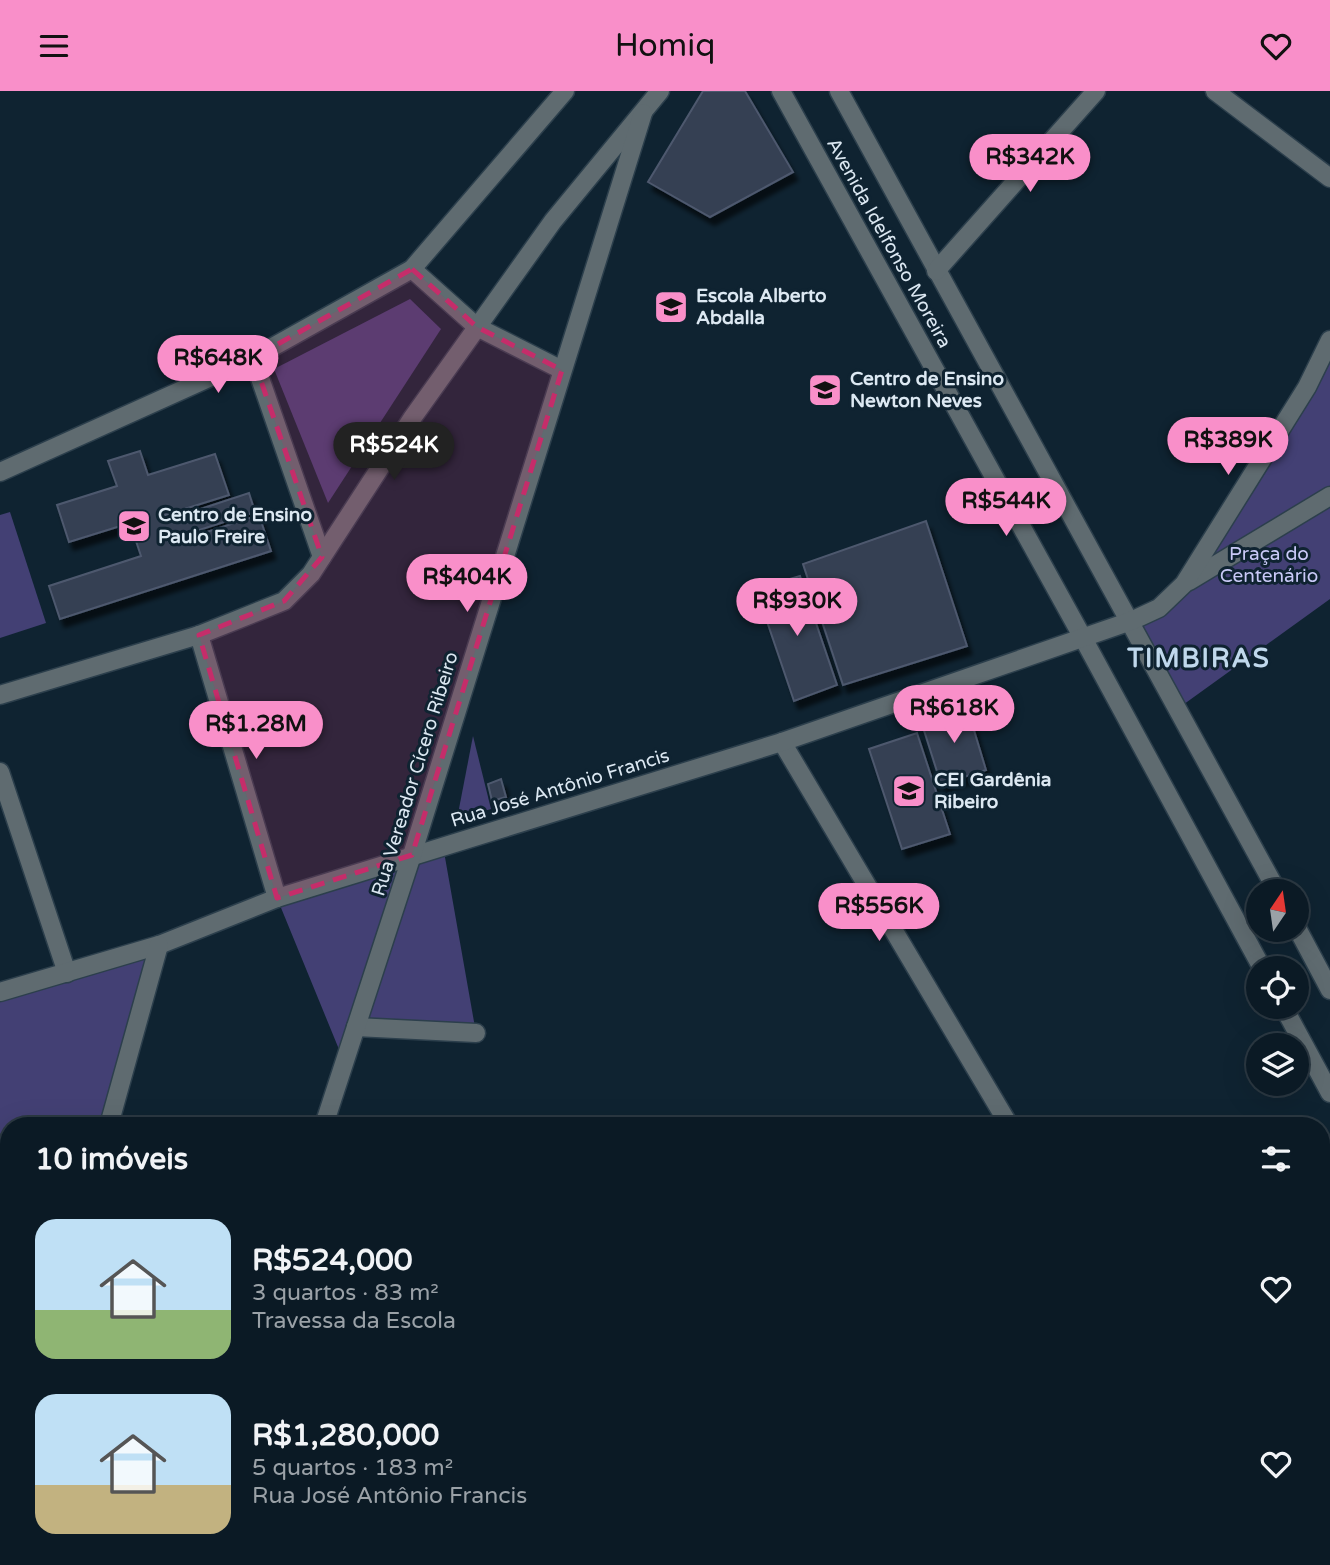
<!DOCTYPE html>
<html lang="pt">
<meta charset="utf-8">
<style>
:root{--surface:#0b1a25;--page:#192732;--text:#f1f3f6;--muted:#9aa1a7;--line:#2b3842;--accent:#f98fc9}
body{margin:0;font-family:"Varela Round",sans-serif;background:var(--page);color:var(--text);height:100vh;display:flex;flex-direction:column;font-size:26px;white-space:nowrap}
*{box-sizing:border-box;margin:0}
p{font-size:23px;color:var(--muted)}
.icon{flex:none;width:38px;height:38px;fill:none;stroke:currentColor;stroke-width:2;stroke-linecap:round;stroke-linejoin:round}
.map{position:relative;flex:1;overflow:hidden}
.details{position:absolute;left:0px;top:1026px;width:1330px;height:450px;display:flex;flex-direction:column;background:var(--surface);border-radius:28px 28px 0 0;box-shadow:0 7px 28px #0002,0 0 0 2px var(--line)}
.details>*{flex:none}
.needle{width:46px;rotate:13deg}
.tools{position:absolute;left:1246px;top:788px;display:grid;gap:14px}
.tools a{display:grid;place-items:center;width:63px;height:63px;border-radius:50%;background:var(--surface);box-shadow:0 7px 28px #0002,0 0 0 2px var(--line);font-size:35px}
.price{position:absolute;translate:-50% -60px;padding:0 16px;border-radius:24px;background:var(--accent);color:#111;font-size:23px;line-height:46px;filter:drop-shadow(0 2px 4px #0008)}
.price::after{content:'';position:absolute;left:50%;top:42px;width:21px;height:16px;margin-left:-10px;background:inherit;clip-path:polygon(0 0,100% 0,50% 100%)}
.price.active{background:#222;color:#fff}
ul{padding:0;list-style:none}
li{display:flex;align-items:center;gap:21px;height:175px;padding:0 35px}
li span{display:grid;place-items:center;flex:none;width:196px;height:140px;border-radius:21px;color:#555}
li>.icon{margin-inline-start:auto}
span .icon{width:84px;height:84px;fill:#fffc;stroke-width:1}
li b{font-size:30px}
h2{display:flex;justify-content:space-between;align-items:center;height:84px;padding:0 35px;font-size:30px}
header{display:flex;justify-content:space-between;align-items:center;height:91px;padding:0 35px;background:var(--accent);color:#111;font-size:32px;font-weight:600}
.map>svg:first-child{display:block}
.green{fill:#434074}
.building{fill:#353f53;stroke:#4e596e;stroke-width:2;filter:url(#shadow)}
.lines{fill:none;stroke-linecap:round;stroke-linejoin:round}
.minor-casing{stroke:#2c3f4c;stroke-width:21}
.major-casing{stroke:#2c3f4c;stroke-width:21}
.minor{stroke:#5f6b70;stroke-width:18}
.major{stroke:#9db7c0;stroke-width:18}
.marked{fill:#c52d6a;fill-opacity:0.2;stroke:#c52d6a;stroke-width:5;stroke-dasharray:14 9;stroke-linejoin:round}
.labels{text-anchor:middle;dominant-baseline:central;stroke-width:6;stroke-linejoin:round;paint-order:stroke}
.street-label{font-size:19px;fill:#dce8f2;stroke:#0f2331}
.poi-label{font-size:19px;font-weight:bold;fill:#dce8f2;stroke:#0f2331;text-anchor:start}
.park-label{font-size:19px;fill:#c9c9f7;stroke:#0f2331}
.district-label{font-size:26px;font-weight:bold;letter-spacing:2px;fill:#c0d8ec;stroke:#0f2331}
</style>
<header><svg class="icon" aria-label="menu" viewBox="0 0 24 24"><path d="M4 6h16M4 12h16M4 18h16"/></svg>Homiq<svg class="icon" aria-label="heart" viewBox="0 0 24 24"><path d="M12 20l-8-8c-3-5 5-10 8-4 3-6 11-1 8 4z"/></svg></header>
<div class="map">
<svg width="1330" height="1474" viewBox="0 0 1330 1474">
<defs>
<filter id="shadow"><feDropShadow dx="4.5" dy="8" stdDeviation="2" flood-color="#0009"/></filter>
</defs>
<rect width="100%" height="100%" fill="#0f2331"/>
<g class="green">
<polygon points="410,208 441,238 328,412 274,278"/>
<polygon points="1330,244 1330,508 1180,616 1134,529 1185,496"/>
<polygon points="10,421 46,532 0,547 0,424"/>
<polygon points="473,645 491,718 457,728"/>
<polygon points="443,755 476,942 357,936 345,973 277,807"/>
<polygon points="159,854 109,1034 9,1034 9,1135 0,1132 0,901"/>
</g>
<g class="building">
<polygon points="703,0 745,0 793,81 710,126 648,91"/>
<polygon points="140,360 148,384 215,363 229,404 159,426 161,431 249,402 255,421 168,449 170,453 259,424 271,460 60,528 49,495 141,465 130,432 69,451 57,414 117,395 108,370"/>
<polygon points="926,430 967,555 843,594 803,473"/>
<polygon points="800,485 837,594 794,610 756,498"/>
<polygon points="967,616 986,679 941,693 921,630"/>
<polygon points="917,642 950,743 902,758 869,658"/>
<polygon points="501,688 506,706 492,710 488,693"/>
<polygon points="1321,1051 1330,1065 1330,1075 1321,1080"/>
</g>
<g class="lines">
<g class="minor-casing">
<g id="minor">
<polyline points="781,0 1083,547 1262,877"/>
<path d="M839 0C984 267 1133 532 1277 800"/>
<polyline points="1215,0 1330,87"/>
<polyline points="412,178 477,236 562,279"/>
<polyline points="936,180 1096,0"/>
<polyline points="253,267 322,466"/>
<polyline points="0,381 253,267 412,178 565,0"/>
<polyline points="1189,490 1330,405"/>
<polyline points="199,544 277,807"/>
<polyline points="0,604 199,544 284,510 311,483 413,326 553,130 660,0"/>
<polyline points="782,651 1009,1034"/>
<polyline points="0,681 67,882"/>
<polyline points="1297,837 1330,899"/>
<polyline points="0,901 159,854 277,807 782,651 1131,530 1159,517 1184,493 1307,296 1330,249"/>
<polyline points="1283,915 1330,1002"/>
<polyline points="356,936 476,942"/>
<polyline points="109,1034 159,854"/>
<polyline points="324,1034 412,764 643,22"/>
<polyline points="0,1132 9,1135"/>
<polyline points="1226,1474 1236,1466"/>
</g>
</g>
<g class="major-casing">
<g id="major">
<polyline points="1321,1122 1330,1114"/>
<polyline points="0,1240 9,1215"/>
</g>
</g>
<use href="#minor" class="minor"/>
<use href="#major" class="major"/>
</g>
<path class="marked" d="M412 178 477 236 562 279 412 764 277 807 199 544 284 510 322 466 253 267Z"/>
<defs>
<g id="school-square" transform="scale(1.75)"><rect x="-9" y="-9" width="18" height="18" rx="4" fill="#f98fc9" stroke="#0f2331"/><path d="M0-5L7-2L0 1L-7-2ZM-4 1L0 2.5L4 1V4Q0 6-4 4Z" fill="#111"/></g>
</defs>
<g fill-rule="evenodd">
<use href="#school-square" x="671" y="216"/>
<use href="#school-square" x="825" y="299"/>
<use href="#school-square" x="134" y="435"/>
<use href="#school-square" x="909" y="700"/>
</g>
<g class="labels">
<g class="street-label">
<text transform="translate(889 152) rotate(61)">Avenida Idelfonso Moreira</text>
<text transform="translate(415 683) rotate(-73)">Rua Vereador Cícero Ribeiro</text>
<text transform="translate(560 697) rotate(-17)">Rua José Antônio Francis</text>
</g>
<g class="poi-label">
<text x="696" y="205">Escola Alberto<tspan x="696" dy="22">Abdalla</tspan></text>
<text x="850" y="288">Centro de Ensino<tspan x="850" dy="22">Newton Neves</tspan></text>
<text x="158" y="424">Centro de Ensino<tspan x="158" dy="22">Paulo Freire</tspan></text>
<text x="934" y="689">CEI Gardênia<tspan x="934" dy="22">Ribeiro</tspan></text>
</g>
<g class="park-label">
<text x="1269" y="463">Praça do<tspan x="1269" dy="22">Centenário</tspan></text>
</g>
<g class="district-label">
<text x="1199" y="567">TIMBIRAS</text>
</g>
</g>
</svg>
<div class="tools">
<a><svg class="needle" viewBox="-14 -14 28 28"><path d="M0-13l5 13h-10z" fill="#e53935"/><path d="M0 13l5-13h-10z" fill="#9aa1a7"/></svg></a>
<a><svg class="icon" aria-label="locate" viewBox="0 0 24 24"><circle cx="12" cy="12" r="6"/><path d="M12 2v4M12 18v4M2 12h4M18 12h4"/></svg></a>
<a><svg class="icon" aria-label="layers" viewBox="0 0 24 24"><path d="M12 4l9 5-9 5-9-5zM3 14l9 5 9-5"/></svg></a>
</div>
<b class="price" style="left:1030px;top:103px">R$342K</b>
<b class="price" style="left:218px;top:304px">R$648K</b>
<b class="price" style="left:1228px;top:386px">R$389K</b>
<b class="price active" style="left:394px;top:391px">R$524K</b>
<b class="price" style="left:1006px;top:447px">R$544K</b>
<b class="price" style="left:467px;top:523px">R$404K</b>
<b class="price" style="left:797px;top:547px">R$930K</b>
<b class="price" style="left:954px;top:654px">R$618K</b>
<b class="price" style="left:256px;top:670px">R$1.28M</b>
<b class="price" style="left:879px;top:852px">R$556K</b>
<section class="details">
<h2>10 imóveis<svg class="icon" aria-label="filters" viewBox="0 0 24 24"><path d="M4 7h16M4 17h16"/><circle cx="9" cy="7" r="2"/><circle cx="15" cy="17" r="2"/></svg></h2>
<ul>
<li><span style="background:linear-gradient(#bfe0f5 65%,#8fb573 0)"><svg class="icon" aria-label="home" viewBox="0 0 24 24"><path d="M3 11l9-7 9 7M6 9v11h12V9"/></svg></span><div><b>R$524,000</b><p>3 quartos · 83 m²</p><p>Travessa da Escola</p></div><svg class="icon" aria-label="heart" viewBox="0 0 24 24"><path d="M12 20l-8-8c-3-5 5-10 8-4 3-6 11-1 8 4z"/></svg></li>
<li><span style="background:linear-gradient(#bfe0f5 65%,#c2b280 0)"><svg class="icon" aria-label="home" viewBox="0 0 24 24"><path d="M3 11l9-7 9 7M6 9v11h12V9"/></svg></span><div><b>R$1,280,000</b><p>5 quartos · 183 m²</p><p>Rua José Antônio Francis</p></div><svg class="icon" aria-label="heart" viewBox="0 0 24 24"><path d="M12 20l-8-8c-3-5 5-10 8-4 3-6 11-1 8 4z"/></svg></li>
</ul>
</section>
</div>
